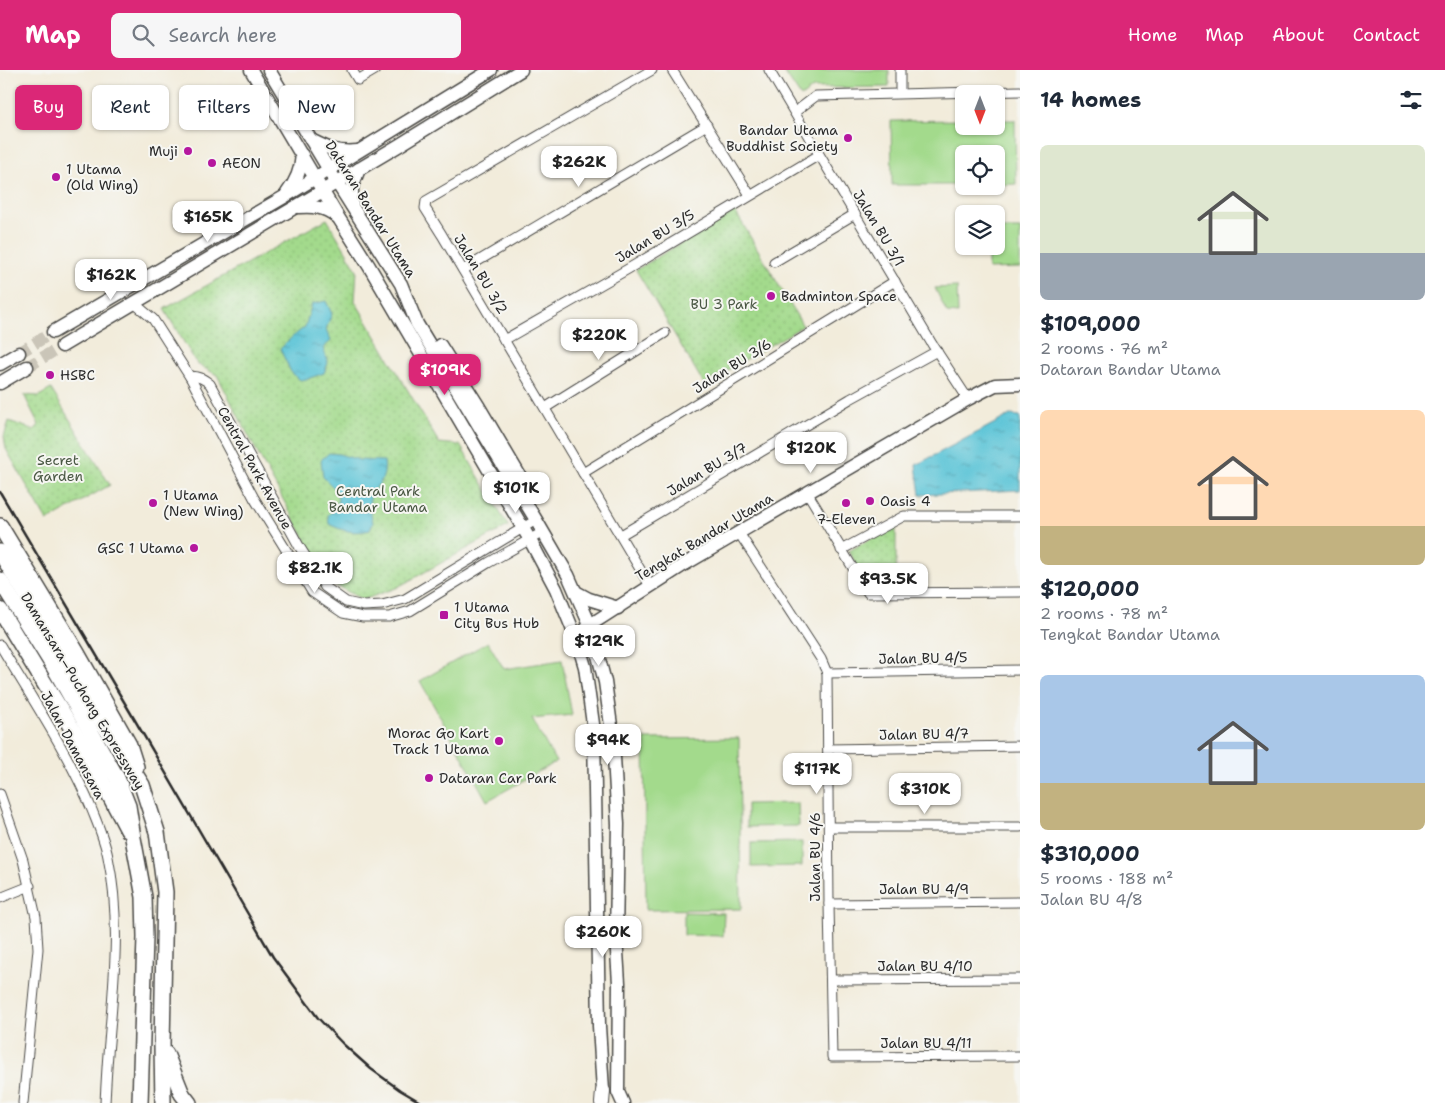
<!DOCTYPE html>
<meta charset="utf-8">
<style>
:root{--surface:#fff;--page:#f6f6f7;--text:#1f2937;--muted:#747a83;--accent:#db2777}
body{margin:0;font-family:"Shantell Sans",sans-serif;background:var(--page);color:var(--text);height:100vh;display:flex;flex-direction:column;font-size:19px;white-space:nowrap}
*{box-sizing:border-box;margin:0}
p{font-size:16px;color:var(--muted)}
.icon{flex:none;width:28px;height:28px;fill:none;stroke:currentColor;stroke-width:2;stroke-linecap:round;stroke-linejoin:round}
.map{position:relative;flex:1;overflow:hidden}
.details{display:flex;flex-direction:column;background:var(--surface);width:425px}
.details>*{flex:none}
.banner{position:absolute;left:15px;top:15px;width:475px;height:45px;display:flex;gap:10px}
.needle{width:32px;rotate:180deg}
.controls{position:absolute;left:955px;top:15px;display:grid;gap:10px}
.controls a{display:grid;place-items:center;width:50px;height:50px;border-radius:8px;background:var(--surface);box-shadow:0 1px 4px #0004;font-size:25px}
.price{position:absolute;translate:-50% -42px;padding:0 11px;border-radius:10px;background:#fff;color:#222;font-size:16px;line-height:32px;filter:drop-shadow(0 1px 2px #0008)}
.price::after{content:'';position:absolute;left:50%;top:30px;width:15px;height:11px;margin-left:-8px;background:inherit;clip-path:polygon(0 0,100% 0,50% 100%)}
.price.current{background:var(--accent);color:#fff}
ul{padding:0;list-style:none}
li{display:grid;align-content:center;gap:10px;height:265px;padding:0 20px}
li span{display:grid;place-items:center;height:155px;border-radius:8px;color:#555}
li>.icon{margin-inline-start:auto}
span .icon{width:90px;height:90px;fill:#fffc;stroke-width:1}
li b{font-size:21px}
h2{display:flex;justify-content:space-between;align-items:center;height:60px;padding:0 20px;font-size:21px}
.tag{padding:0 18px;border-radius:8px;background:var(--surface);box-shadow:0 1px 4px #0004;font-size:18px;line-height:45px}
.tag.current{background:var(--accent);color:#fff}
header{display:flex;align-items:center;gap:30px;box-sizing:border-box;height:70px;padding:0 25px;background:var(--accent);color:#fff}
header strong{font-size:24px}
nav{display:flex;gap:28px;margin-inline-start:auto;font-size:18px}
.search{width:350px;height:45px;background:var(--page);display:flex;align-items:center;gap:12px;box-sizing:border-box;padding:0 18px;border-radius:8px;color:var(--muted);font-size:19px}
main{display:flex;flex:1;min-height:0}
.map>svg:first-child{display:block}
.green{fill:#a3da8c;stroke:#67825c}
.park{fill:url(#park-dots);stroke:#67825c}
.water{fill:url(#water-ripples);stroke:#437881}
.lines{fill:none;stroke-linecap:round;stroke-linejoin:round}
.secondary-tunnel{stroke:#cac5b8;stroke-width:12;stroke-dasharray:12 6;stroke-linecap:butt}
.street-casing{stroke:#494845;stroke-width:11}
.secondary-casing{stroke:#494845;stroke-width:15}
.primary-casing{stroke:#494845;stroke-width:16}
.highway-casing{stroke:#494845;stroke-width:18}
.street{stroke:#fff;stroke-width:9}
.secondary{stroke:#fff;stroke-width:12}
.primary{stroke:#fff;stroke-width:14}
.highway{stroke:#fff;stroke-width:15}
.rail{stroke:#2b2b2b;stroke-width:2.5}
.poi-dot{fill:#b5179e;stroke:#f6f6f2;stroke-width:2}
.labels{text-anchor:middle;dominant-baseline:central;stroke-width:4;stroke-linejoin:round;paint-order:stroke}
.poi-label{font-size:14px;fill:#2b2b2b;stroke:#f6f6f2;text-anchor:start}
.street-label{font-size:14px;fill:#2b2b2b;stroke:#f6f6f2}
.park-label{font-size:14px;fill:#495743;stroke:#f6f6f2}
</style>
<header>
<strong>Map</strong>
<div class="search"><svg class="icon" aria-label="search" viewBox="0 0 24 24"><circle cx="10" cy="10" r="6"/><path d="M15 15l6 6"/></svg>Search here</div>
<nav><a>Home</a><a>Map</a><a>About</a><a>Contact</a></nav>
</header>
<main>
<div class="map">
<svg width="1020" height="1033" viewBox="0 0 1020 1033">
<defs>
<pattern id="park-dots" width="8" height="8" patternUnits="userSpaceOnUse" patternTransform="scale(1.25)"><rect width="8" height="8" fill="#a3da8c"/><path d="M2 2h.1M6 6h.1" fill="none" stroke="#8cbb79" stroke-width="1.8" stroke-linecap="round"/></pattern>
<pattern id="water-ripples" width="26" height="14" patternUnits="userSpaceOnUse" patternTransform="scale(1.25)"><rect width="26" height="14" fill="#5bc4d7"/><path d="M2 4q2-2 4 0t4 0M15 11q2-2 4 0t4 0" fill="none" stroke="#4b9faf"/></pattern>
</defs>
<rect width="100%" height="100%" fill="#f6f6f2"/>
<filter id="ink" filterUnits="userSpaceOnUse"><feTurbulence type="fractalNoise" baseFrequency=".02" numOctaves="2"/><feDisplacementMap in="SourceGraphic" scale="10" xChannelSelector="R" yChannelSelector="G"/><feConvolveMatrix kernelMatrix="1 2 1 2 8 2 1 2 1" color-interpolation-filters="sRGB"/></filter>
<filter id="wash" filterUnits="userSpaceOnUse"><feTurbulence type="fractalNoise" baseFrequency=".0096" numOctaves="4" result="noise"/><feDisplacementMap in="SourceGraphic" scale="20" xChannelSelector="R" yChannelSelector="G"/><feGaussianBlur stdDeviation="1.12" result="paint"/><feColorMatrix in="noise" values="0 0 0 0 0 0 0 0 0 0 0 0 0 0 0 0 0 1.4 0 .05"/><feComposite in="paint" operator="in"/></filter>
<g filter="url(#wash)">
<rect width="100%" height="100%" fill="#f2ecdb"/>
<g class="green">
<polygon points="783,0 889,0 889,17 813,18 801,27"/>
<polygon points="964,50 964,56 996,56 996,50 1015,50 1016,114 996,115 996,84 964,84 964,115 892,115 891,51"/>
<polygon points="996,159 1020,159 1020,198 988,199 988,176 996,176"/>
<polygon points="957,217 958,244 947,243 935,218"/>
<polygon points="488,572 504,599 562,590 572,645 532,649 556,692 487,731 420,611"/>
<polygon points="739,668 741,839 646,840 644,669"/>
<polygon points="798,733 799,756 747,757 747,734"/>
<polygon points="802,772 802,796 751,797 751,773"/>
<polygon points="684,842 724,843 723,866 684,865"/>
</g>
<g class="park">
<polygon points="735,141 803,256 704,314 636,200"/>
<polygon points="327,149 357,200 355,231 439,373 460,375 508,456 396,518 363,530 328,511 257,382 217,305 197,294 164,239"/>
<polygon points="51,319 110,415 47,451 6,379 4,366 9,351 34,360 39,355 24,325 39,326"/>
<polygon points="896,455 896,520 871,521 849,481"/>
</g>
<g class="water">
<polygon points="326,231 332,244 326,259 331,271 323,278 328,293 324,303 307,309 300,310 291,302 280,279 292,267 305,257 312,234"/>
<polygon points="1010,345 1020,346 1020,420 920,425 916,395"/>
<path d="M329 383 339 384 359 390 384 391C386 405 382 413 371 422L369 435 373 453 370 460C355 464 342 461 329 454L328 445 336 439 338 432 337 421 323 407 321 390Z"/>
</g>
</g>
<g filter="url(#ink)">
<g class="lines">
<g class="secondary-tunnel">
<polyline points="19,283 53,262"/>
<polyline points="27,297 62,276"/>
</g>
<g class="street-casing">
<g id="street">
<polyline points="352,0 358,10 375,0"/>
<polyline points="672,0 750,125"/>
<polyline points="769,0 932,274 968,329"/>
<polyline points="900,0 900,23"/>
<polyline points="795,42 816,26 1020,21"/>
<polyline points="774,192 855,144"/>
<polyline points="463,200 707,55"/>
<polyline points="134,233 153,249 190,307 254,428 312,522 343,543 363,547 389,547 410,541 488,493 543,462"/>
<polyline points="504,270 628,199 819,85"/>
<path d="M190 307C198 305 204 309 210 314L299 476 325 517 346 532 364 536 382 535 405 529 536 450"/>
<polyline points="545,338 665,263"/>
<polyline points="583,403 895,211"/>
<polyline points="807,422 868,523 1020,522"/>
<polyline points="739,463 821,589 827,603 829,834 832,987 1020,986"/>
<polyline points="621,465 850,329 937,281"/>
<polyline points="841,480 904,446 1020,446"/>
<polyline points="650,516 442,165 425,138 426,131 652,0"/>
<path d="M0 575C32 629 68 682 92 740 98 755 105 771 108 787 121 848 114 911 109 972 107 993 106 1013 105 1033"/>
<polyline points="827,603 1020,600"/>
<polyline points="828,679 1020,676"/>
<polyline points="0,724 23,790 36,847 38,879 23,1033"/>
<polyline points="829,757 1020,757"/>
<polyline points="0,828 30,816"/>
<polyline points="829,834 1020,832"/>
<polyline points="831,910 1020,909"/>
</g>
</g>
<g class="secondary-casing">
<g id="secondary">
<polyline points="251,0 338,147 369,196 530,470 556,519 577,570 585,597 594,661 599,956 603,1021"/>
<polyline points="269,0 329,100 401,214 417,254 536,450 568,505 590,555 605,612 613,670 618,754 616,866 619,913 618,1022 623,1033"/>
<path d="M311 70C329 79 337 83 358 81"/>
<path d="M287 123C296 112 301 100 302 85"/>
<polyline points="352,136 352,117 359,99"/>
<path d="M299 137C314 136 324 137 336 146"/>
<polyline points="53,262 284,127 491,0"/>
<polyline points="440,275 479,337 527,418"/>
<polyline points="62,276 398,76 521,0"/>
<polyline points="0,294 19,283"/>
<polyline points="0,313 27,297"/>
<polyline points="576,522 589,529 618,538"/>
<polyline points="584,561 590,555 685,494 968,329 995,315 1020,314"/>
</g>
</g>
<g class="primary-casing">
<polyline id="primary" points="602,1033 603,1021"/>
</g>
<g class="highway-casing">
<g id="highway">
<polyline points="0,456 77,583 129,675 136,697"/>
<polyline points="0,482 67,591 90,633 142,715 157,762 165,822 162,975 163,1033"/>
<polyline points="0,510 54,597 117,708 128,736 133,768 144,827 145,867 140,1033"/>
<polyline points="0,540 90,688 128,760"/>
<polyline points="166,984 182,1024 189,1033"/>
</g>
</g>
<use href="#street" class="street"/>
<use href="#secondary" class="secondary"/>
<use href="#primary" class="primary"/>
<use href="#highway" class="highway"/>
<polyline class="rail" points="0,422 136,652 273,887 318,948 343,974 371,999 400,1020 422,1033"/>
</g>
</g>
<g class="poi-dot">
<circle cx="848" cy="68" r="5"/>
<circle cx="188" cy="81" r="5"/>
<circle cx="212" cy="93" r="5"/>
<circle cx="56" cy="107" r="5"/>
<circle cx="771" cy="226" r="5"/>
<circle cx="50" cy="305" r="5"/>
<circle cx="870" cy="431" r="5"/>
<circle cx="153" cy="433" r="5"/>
<circle cx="846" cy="433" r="5"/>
<circle cx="194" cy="478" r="5"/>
<rect x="439" y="540" width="10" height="10" rx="2.5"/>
<circle cx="499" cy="671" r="5"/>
<circle cx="429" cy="708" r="5"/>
</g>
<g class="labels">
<g class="poi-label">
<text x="838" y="60" text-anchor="end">Bandar Utama<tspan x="838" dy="16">Buddhist Society</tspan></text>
<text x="178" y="81" text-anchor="end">Muji</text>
<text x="222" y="93">AEON</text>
<text x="66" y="99">1 Utama<tspan x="66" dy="16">(Old Wing)</tspan></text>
<text x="781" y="226">Badminton Space</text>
<text x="60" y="305">HSBC</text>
<text x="163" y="425">1 Utama<tspan x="163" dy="16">(New Wing)</tspan></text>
<text x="880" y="431">Oasis 4</text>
<text x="846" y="449" text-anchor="middle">7-Eleven</text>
<text x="184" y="478" text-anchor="end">GSC 1 Utama</text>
<text x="454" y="537">1 Utama<tspan x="454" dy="16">City Bus Hub</tspan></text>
<text x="489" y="663" text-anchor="end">Morac Go Kart<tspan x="489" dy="16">Track 1 Utama</tspan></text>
<text x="439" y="708">Dataran Car Park</text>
</g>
<g class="street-label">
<text transform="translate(371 139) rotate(58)">Dataran Bandar Utama</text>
<text transform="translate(879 158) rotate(59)">Jalan BU 3/1</text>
<text transform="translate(655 166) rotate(-31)">Jalan BU 3/5</text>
<text transform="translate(481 204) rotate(59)">Jalan BU 3/2</text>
<text transform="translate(732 296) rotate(-32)">Jalan BU 3/6</text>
<text transform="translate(255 398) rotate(61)">Central Park Avenue</text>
<text transform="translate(707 399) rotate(-31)">Jalan BU 3/7</text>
<text transform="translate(704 467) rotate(-31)">Tengkat Bandar Utama</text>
<text transform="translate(923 588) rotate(-1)">Jalan BU 4/5</text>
<text transform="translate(83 621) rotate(59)">Damansara–Puchong Expressway</text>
<text transform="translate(924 664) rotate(-1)">Jalan BU 4/7</text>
<text transform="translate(73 675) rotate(62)">Jalan Damansara</text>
<text transform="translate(815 787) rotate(-90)">Jalan BU 4/6</text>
<text x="924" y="819">Jalan BU 4/9</text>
<text x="925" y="896">Jalan BU 4/10</text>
<text x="926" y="973">Jalan BU 4/11</text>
</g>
<g class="park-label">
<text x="724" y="234">BU 3 Park</text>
<text x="58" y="390">Secret<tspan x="58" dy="16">Garden</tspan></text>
<text x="378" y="421">Central Park<tspan x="378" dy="16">Bandar Utama</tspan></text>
</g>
</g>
</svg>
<div class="controls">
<a><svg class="needle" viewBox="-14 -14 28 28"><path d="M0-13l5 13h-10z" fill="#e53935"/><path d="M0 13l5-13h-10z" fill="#747a83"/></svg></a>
<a><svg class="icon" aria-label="locate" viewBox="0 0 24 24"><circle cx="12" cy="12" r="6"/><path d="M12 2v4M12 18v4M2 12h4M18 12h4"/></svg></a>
<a><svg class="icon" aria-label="layers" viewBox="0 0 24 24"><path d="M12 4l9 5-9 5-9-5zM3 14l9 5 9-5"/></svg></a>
</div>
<b class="price" style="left:579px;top:118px">$262K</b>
<b class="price" style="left:208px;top:173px">$165K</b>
<b class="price" style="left:111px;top:231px">$162K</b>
<b class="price" style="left:599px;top:291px">$220K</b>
<b class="price current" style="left:445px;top:326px">$109K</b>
<b class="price" style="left:811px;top:404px">$120K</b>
<b class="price" style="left:516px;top:444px">$101K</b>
<b class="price" style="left:315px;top:524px">$82.1K</b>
<b class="price" style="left:888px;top:535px">$93.5K</b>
<b class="price" style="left:599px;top:597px">$129K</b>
<b class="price" style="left:608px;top:696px">$94K</b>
<b class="price" style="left:817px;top:725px">$117K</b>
<b class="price" style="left:925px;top:745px">$310K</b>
<b class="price" style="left:603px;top:888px">$260K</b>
<div class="banner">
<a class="tag current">Buy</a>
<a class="tag">Rent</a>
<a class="tag">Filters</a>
<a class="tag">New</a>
</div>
</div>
<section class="details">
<h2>14 homes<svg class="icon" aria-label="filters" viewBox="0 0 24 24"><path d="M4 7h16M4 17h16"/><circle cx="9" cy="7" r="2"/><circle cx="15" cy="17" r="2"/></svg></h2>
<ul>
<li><span style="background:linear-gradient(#dfe7d0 70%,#9aa5b1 0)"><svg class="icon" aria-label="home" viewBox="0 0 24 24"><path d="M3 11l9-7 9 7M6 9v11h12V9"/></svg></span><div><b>$109,000</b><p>2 rooms · 76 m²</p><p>Dataran Bandar Utama</p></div></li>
<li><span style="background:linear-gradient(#ffd9b3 75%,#c2b280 0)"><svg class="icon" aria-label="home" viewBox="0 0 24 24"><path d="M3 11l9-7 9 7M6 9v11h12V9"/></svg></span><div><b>$120,000</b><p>2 rooms · 78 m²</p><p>Tengkat Bandar Utama</p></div></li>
<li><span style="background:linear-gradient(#a9c7e8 70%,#c2b280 0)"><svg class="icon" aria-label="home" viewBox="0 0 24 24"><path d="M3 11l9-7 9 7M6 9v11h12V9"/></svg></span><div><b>$310,000</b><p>5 rooms · 188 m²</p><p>Jalan BU 4/8</p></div></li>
</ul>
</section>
</main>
